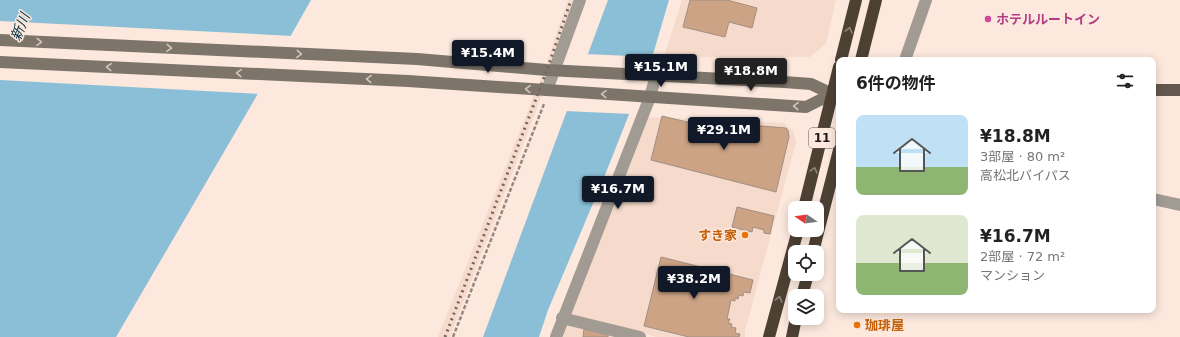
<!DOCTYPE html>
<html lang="ja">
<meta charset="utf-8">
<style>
:root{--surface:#fff;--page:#f6f6f6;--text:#222;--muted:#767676;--accent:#111827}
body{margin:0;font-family:"DejaVu Sans","Noto Sans JP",sans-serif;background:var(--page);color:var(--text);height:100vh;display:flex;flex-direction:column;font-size:15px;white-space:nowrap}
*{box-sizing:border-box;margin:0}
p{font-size:13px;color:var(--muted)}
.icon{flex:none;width:22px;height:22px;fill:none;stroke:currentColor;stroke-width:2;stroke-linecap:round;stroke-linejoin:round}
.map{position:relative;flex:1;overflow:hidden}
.drawer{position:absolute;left:836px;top:57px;width:320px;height:256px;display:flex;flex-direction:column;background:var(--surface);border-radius:8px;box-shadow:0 2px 10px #0003}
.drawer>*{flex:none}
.needle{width:26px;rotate:283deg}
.fabs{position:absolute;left:788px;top:201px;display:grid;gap:8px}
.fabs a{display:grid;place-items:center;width:36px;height:36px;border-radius:8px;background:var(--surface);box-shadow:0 2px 10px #0003;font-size:20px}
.price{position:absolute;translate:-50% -34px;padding:0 9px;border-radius:4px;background:var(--accent);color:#fff;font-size:13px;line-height:26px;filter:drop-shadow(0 1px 2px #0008)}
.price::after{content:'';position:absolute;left:50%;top:24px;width:12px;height:9px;margin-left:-6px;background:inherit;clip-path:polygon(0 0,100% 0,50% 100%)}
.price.current{background:#222;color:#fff}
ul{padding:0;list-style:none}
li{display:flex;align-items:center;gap:12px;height:100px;padding:0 20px}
li span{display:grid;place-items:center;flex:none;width:112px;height:80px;border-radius:8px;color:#555}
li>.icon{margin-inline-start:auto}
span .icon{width:48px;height:48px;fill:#fffc;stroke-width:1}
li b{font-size:17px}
h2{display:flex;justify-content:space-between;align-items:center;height:48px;padding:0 20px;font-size:17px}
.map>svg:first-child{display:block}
.built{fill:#f6dbcc}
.water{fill:#8abfd7}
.pier{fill:#fce8dd}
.building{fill:#cca384;stroke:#a08f83}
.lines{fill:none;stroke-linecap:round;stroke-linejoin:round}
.path{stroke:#968881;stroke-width:2.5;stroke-dasharray:4 2;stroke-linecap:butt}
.street{stroke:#a19b94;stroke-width:12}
.secondary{stroke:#7d746a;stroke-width:12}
.primary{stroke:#63584d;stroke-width:12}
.highway{stroke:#4d4134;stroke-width:12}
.rail{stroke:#736761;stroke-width:3;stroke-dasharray:2 4;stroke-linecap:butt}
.oneway{stroke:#938478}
.oneway2{stroke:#d6c5ba}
.hotel-dot{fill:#d1479c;stroke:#fce8dd;stroke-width:1.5}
.food-dot{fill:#e8710a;stroke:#fce8dd;stroke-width:1.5}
.labels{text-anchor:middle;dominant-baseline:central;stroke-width:3;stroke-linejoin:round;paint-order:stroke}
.shield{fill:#fce8dd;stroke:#625752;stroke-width:1}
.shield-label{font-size:12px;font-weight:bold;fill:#201916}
.hotel-label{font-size:13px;font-weight:bold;fill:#b23c85;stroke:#fce8dd;text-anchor:start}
.food-label{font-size:13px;font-weight:bold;fill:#c56008;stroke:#fce8dd;text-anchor:end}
.water-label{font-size:14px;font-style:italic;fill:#003041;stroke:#fce8dd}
</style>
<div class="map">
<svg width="1180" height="337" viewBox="0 0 1180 337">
<rect width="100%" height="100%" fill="#fce8dd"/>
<g class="built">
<polygon points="568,0 577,0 544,90 450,337 438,337 544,70"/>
<polygon points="682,0 836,0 826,44 810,57 664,57"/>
<polygon points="646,117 784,123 793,131 796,142 745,331 745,337 657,337 569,315"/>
<polygon points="566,322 627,337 560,337"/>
</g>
<g class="water">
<polygon points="0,0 311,0 256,97 116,337 0,337"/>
<polygon points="608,0 669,0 654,51 605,175 548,310 539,337 483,337"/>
</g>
<g class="pier">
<polygon points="0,21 293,36 260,94 0,80"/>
<polygon points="585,54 654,57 631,114 564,111"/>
</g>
<g class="building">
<polygon points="690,0 727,0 757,8 752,28 729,22 725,37 683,27"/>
<polygon points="662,116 700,125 701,121 786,128 788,130 789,137 776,192 651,160"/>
<polygon points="737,207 774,216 770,234 764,233 764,230 753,227 752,232 732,227"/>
<polygon points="661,257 753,280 750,293 744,292 743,296 739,295 738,299 735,298 735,301 731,300 727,319 730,319 728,323 732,324 731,327 736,328 735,333 740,334 739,337 689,337 644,326"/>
<polygon points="584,329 608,335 608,337 583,337"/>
</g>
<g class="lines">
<polyline class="path" points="453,337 544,104"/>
<g class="street">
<polyline points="905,60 926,0"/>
<polyline points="547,90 580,0"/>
<polyline points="1153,199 1180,205"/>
<polyline points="562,318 640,337"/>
<polyline points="556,337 650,97 656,75"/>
</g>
<g class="secondary">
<polyline points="0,40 417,59 547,70 784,82 811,84 832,94"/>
<polyline points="0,62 408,81 806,107 832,94"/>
</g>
<polyline class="primary" points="1153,90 1180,90"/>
<g class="highway">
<polyline points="841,60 856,0"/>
<polyline points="861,60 876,0"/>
<polyline points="804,208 839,67"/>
<polyline points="813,252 839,150"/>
<polyline points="802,296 808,274"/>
<polyline points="769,337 798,230"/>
<polyline points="792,337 796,318"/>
</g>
<polyline class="rail" points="445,337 547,70 571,0"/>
</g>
<defs><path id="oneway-chevron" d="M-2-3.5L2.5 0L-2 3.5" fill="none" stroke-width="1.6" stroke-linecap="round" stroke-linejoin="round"/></defs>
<g class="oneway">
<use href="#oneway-chevron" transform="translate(849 30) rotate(-76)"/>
<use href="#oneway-chevron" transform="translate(814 170) rotate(-75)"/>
<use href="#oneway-chevron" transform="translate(779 299) rotate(-75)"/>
</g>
<g class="oneway2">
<use href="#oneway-chevron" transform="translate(39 42) rotate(3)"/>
<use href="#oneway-chevron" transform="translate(169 48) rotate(3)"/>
<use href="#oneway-chevron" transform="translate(299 54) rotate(3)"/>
<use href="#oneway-chevron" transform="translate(109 67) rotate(-177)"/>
<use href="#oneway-chevron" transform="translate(239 73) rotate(-177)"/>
<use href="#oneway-chevron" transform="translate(369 79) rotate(-177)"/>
<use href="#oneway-chevron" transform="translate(528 89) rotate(-177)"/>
<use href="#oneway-chevron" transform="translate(604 94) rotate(-176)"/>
<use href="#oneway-chevron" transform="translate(796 106) rotate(-176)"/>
</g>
<circle class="hotel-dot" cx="988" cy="19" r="4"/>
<g class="food-dot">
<circle cx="745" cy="235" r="4"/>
<circle cx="857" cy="325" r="4"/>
</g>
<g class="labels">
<rect class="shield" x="809" y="128" width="26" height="20" rx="3"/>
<g class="shield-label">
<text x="822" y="138">11</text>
</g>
<g class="hotel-label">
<text x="996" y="19">ホテルルートイン</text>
</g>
<g class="food-label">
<text x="737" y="235">すき家</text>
<text x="865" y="325" text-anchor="start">珈琲屋</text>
</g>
<g class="water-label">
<text transform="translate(20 27) rotate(-68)">新川</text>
</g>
</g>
</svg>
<div class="fabs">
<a><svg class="needle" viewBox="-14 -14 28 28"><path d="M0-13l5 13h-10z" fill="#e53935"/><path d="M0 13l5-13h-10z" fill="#767676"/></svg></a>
<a><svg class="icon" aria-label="locate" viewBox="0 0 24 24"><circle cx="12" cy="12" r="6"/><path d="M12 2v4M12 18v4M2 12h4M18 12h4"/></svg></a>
<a><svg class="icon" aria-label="layers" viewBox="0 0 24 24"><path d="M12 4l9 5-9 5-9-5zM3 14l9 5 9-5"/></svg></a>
</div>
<b class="price" style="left:488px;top:74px">¥15.4M</b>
<b class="price" style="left:661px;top:88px">¥15.1M</b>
<b class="price current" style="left:751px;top:92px">¥18.8M</b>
<b class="price" style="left:724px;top:151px">¥29.1M</b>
<b class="price" style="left:618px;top:210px">¥16.7M</b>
<b class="price" style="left:694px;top:300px">¥38.2M</b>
<section class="drawer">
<h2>6件の物件<svg class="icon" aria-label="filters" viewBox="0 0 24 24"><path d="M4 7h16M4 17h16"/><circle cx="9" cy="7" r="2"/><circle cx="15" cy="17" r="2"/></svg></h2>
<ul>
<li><span style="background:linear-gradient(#bfe0f5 65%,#8fb573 0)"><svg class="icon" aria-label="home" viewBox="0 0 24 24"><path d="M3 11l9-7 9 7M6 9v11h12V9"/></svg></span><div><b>¥18.8M</b><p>3部屋 · 80 m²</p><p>高松北バイパス</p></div></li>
<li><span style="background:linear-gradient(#dfe7d0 60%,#8fb573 0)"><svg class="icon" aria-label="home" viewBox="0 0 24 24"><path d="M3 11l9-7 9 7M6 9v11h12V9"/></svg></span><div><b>¥16.7M</b><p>2部屋 · 72 m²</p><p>マンション</p></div></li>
</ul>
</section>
</div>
